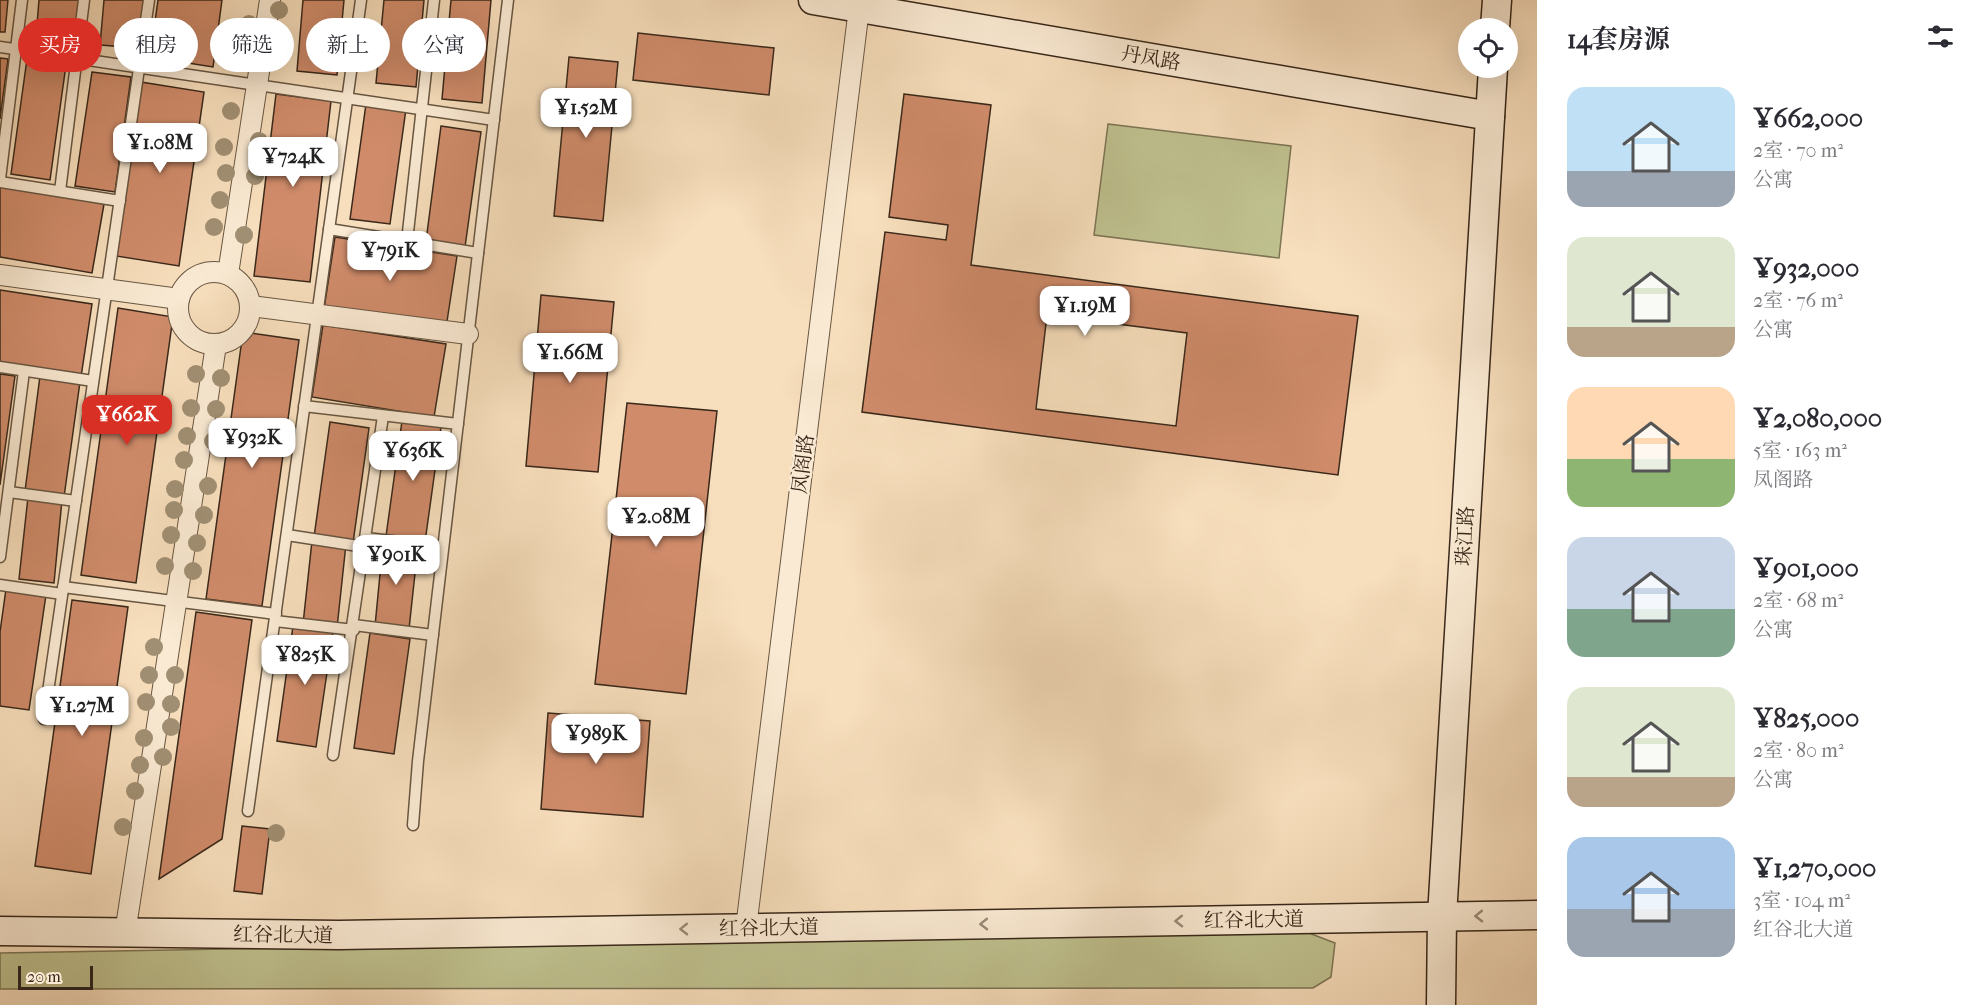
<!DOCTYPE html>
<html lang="zh">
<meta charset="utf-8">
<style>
:root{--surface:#fff;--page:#f2f2f3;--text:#2b2b33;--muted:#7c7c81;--accent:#d93025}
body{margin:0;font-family:"IM FELL French Canon","Noto Serif SC",serif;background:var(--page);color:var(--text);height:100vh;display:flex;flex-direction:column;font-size:22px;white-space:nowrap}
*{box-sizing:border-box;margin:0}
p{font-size:20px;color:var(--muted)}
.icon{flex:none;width:33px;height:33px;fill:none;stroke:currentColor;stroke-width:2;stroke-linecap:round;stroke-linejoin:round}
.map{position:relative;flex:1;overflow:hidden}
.side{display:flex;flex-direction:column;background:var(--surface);width:450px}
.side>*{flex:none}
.banner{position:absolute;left:18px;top:18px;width:570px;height:54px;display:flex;gap:12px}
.controls{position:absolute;left:1458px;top:18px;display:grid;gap:12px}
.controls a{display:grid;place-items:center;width:60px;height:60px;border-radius:50%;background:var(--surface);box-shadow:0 6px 24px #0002;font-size:30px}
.scale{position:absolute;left:18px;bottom:15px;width:75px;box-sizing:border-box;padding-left:6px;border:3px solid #39281a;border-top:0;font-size:16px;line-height:21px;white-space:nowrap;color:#39281a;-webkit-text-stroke:4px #faead3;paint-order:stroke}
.price{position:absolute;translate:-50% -51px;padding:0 14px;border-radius:12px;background:#fff;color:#222;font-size:20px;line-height:39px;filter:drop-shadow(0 2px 3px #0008)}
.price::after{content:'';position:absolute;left:50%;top:36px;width:18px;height:14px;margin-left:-9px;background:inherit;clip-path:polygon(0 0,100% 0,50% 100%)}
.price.on{background:var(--accent);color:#fff}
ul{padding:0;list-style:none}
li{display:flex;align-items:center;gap:18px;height:150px;padding:0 30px}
li span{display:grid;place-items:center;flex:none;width:168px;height:120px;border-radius:18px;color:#555}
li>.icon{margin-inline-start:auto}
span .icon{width:72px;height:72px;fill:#fffc;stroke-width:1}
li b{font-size:26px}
h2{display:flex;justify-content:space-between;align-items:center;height:72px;padding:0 30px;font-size:26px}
.tag{padding:0 21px;border-radius:27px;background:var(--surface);box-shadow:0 6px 24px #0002;font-size:21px;line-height:54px}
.tag.on{background:var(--accent);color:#fff}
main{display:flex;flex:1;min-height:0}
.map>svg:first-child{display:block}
.grass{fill:#bfc18f;stroke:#7c7454;stroke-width:1.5}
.building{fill:#cf8b6a;stroke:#39281a;stroke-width:1.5;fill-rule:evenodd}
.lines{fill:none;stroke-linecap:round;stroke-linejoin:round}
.lane-casing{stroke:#685642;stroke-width:13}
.street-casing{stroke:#685642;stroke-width:22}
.secondary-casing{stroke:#39281a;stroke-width:31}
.lane{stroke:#faead3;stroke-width:10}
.street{stroke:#faead3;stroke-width:20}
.secondary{stroke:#faead3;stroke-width:28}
.tree{fill:#a18f73}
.oneway{stroke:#9a8976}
.labels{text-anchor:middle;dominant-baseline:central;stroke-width:5;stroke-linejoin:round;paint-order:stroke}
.street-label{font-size:20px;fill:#39281a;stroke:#faead3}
</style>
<main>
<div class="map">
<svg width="1537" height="1005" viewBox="0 0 1537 1005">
<rect width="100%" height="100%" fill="#f7debc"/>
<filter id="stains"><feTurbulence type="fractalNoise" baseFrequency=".00333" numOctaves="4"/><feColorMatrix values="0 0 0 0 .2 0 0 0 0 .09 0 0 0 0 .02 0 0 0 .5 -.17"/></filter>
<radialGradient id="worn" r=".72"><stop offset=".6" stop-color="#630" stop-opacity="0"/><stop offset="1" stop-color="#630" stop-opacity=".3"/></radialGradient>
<g class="grass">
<polygon points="1108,124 1291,146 1279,258 1094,235"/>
<polygon points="1301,930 1335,943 1331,977 1313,988 0,989 0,953"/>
</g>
<g class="building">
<polygon points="0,0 8,0 5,32 0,32"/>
<polygon points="39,0 79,0 76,40 36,37"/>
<polygon points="104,0 144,0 140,48 100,45"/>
<polygon points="158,0 222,0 213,67 150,57"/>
<polygon points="303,0 344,0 337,75 297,71"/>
<polygon points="384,0 424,0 416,87 376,83"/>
<polygon points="451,0 491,0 482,103 442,99"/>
<polygon points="638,33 774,48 769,95 633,80"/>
<polygon points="569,57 618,62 603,221 554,216"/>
<polygon points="0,58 8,59 0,119"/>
<polygon points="27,59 66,65 50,180 11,174"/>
<polygon points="92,72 131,77 115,192 75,186"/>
<polygon points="141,82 204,92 179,266 116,256"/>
<polygon points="276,94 331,101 310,282 254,276"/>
<path d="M904 94 991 105 971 265 1358 316 1338 475 862 412 885 232 946 240 948 225 889 217ZM1047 315 1187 333 1176 426 1036 409Z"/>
<polygon points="366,104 406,109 390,224 350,219"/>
<polygon points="441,126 481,132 465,247 426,241"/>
<polygon points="0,185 104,204 92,273 0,257"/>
<polygon points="335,237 457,256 446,328 324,309"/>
<polygon points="0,290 92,304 81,377 0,364"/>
<polygon points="541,295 614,302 598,472 526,466"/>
<polygon points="118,308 173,317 136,583 81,575"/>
<polygon points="323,325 446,344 434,417 312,397"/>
<polygon points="243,332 299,340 262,606 206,599"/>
<polygon points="0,374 15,376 0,485"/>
<polygon points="40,376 80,382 64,497 25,491"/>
<polygon points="627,403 717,411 686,694 595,684"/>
<polygon points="402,421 441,427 425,542 386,536"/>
<polygon points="330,422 369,428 353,543 314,537"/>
<polygon points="28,497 62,500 54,583 19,579"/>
<polygon points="312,541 346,544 337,628 303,624"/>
<polygon points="383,543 418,546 409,629 375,626"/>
<polygon points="6,589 46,595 29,710 0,706 0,632"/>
<polygon points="72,600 128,607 91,874 35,866"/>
<polygon points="196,612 252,620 222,839 159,879"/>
<polygon points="293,626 333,632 316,747 277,741"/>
<polygon points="370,633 410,639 394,754 354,748"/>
<polygon points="548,713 650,721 643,817 541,809"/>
<polygon points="242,826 270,829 262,894 234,891"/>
</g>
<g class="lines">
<g class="lane-casing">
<g id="lane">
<polyline points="0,47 494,120"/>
<polyline points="0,179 22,0"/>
<polyline points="0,182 120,201"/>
<polyline points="60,191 84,0"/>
<polyline points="329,229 478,253"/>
<polyline points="407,241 434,0"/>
<polyline points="0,367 93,381"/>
<polyline points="304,406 458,424"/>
<polyline points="9,492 76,501"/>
<polyline points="287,535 365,547"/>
<polyline points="366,538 443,547"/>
<polyline points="0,557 24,371"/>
<polyline points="0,585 62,594"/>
<polyline points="63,587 276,614"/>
<polyline points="275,621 354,630"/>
<polyline points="354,625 433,635"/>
<polyline points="44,719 149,0"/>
<polyline points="333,755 383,416"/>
<polyline points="248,811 361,0"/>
<polyline points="413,825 418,761 508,0"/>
</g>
</g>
<g class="street-casing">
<g id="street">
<circle cx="214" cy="308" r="36"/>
<polyline points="228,274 270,0"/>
<polyline points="0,275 179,299"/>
<polyline points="251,306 468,334"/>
<polyline points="746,928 860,0"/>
<polyline points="125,933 216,345 213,345"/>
</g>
</g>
<g class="secondary-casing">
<g id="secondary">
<polyline points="813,0 1490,116"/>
<polyline points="1495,28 1497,0"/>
<polyline points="0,931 339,935 1537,915"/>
<polyline points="1441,1005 1442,916 1493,68"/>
</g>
</g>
<use href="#lane" class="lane"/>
<use href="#street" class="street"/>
<use href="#secondary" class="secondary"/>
</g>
<g class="tree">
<circle cx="279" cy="10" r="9"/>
<circle cx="249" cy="24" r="9"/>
<circle cx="276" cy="32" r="9"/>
<circle cx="240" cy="58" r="9"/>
<circle cx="272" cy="58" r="9"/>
<circle cx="231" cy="111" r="9"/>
<circle cx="259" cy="141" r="9"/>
<circle cx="224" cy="147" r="9"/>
<circle cx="226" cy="173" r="9"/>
<circle cx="255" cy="176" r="9"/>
<circle cx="220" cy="200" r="9"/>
<circle cx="214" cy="227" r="9"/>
<circle cx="244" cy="235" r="9"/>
<circle cx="196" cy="374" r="9"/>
<circle cx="221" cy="378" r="9"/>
<circle cx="191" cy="408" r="9"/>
<circle cx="216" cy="409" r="9"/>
<circle cx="187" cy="436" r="9"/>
<circle cx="213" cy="441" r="9"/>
<circle cx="184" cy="460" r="9"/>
<circle cx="208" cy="486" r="9"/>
<circle cx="175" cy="489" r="9"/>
<circle cx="174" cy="510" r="9"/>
<circle cx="204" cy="515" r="9"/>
<circle cx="171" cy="535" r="9"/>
<circle cx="197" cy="543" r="9"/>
<circle cx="165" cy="566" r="9"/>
<circle cx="193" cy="571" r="9"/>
<circle cx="154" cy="647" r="9"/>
<circle cx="149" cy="675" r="9"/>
<circle cx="175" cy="675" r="9"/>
<circle cx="146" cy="702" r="9"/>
<circle cx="171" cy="704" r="9"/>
<circle cx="171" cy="727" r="9"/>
<circle cx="144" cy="738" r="9"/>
<circle cx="163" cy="757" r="9"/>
<circle cx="140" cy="765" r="9"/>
<circle cx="135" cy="791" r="9"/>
<circle cx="123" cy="827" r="9"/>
<circle cx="276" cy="833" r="9"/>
</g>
<defs><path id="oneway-chevron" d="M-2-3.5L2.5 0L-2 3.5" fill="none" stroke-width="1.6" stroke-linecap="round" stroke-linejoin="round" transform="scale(1.5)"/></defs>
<g class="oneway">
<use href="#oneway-chevron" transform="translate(1479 916) rotate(179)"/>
<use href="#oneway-chevron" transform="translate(1179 921) rotate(179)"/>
<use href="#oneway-chevron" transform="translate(984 924) rotate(179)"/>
<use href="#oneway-chevron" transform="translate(684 929) rotate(179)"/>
</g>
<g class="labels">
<g class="street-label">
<text transform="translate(1151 58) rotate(10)">丹凤路</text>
<text transform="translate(803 464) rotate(-83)">凤阁路</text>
<text transform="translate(1465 536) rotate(-87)">珠江路</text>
<text transform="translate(1254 920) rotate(-1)">红谷北大道</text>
<text transform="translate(769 928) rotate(-1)">红谷北大道</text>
<text transform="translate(283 935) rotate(1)">红谷北大道</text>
</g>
</g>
<rect width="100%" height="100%" filter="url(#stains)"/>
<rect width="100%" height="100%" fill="url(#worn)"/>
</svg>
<div class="controls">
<a><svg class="icon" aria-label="locate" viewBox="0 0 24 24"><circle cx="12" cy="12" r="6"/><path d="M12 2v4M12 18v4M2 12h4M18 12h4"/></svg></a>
</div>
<div class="scale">20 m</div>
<b class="price" style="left:586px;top:139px">¥1.52M</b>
<b class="price" style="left:160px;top:174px">¥1.08M</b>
<b class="price" style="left:293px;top:188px">¥724K</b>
<b class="price" style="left:390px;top:282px">¥791K</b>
<b class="price" style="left:1085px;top:337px">¥1.19M</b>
<b class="price" style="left:570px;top:384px">¥1.66M</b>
<b class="price on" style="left:127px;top:446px">¥662K</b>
<b class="price" style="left:252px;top:469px">¥932K</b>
<b class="price" style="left:413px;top:482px">¥636K</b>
<b class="price" style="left:656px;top:548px">¥2.08M</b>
<b class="price" style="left:396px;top:586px">¥901K</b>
<b class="price" style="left:305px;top:686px">¥825K</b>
<b class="price" style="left:82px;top:737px">¥1.27M</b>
<b class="price" style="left:596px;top:765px">¥989K</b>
<div class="banner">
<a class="tag on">买房</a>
<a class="tag">租房</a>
<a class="tag">筛选</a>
<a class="tag">新上</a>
<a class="tag">公寓</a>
</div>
</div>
<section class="side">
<h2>14套房源<svg class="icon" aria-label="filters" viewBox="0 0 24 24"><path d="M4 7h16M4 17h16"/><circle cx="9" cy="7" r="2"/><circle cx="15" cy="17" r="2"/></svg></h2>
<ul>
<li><span style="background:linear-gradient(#bfe0f5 70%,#9aa5b1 0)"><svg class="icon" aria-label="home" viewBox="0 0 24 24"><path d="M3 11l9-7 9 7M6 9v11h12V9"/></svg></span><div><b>¥662,000</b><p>2室 · 70 m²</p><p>公寓</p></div></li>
<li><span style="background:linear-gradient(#dfe7d0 75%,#b9a48a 0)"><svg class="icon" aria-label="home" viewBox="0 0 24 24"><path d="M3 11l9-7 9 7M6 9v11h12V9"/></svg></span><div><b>¥932,000</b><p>2室 · 76 m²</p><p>公寓</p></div></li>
<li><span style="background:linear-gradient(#ffd9b3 60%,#8fb573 0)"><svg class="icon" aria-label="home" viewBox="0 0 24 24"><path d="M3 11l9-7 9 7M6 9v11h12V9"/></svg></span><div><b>¥2,080,000</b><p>5室 · 163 m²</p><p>凤阁路</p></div></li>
<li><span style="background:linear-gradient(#c9d6e8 60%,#7fa58c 0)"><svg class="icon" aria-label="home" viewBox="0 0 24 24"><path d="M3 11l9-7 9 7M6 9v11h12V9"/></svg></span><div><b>¥901,000</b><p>2室 · 68 m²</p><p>公寓</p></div></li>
<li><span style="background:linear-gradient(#dfe7d0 75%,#b9a48a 0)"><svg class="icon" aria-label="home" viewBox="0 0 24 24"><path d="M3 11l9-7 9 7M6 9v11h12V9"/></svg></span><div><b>¥825,000</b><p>2室 · 80 m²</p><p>公寓</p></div></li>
<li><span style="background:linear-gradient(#a9c7e8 60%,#9aa5b1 0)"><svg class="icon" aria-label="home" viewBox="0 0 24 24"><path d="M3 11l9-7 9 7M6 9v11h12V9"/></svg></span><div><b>¥1,270,000</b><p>3室 · 104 m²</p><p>红谷北大道</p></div></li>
</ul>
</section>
</main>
